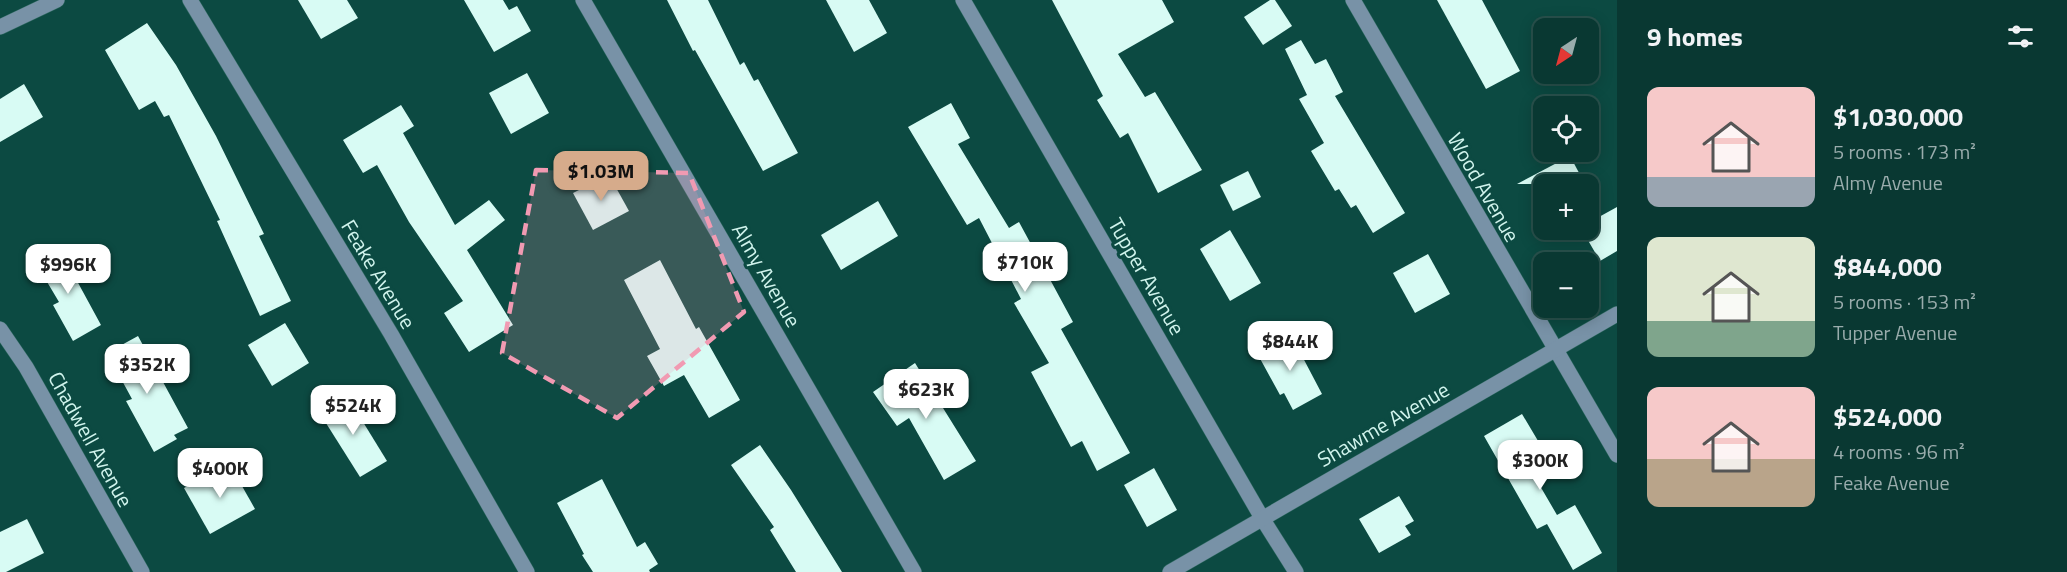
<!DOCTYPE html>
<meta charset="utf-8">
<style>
:root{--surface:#093832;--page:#123f3a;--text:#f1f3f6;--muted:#99acac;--line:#29524d;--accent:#d6ab8b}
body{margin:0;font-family:"Titillium Web",sans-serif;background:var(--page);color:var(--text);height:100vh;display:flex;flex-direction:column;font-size:22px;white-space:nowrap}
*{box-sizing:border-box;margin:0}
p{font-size:20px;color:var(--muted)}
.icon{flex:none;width:33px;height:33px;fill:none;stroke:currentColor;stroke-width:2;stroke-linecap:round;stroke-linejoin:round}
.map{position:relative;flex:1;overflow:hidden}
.sheet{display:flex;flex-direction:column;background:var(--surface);width:450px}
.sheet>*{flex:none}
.needle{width:39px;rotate:216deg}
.tools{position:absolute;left:1533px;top:18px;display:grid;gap:12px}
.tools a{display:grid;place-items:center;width:66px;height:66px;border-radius:12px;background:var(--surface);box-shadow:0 3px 15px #0003,0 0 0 2px var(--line);font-size:30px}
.price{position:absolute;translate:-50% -51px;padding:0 14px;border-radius:12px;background:#fff;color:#222;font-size:20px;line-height:39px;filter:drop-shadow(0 2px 3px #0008)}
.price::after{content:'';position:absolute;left:50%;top:36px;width:18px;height:14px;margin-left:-9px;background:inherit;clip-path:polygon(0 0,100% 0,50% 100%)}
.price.selected{background:var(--accent);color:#111}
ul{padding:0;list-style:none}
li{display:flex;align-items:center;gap:18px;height:150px;padding:0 30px}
li span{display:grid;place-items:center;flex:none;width:168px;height:120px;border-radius:12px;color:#555}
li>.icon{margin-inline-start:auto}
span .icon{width:72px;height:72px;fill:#fffc;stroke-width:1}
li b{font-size:26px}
h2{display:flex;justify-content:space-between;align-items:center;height:72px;padding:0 30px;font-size:26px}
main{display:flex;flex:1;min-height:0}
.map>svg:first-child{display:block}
.building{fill:#d8fbf4}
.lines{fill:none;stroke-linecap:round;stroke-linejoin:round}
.minor-casing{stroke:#2f6961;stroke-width:16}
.minor{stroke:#7892a7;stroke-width:15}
.marked{fill:#f19ab2;fill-opacity:0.2;stroke:#f19ab2;stroke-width:4.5;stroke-dasharray:12 8;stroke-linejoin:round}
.labels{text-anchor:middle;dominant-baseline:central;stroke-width:6;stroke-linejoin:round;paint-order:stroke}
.street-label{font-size:21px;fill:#d1f4ed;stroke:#0c4a42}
</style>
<main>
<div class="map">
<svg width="1617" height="572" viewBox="0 0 1617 572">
<rect width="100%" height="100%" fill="#0c4a42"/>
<g class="building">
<polygon points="298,0 347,0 358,18 321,39"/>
<polygon points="464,0 503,0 509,10 517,6 531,31 494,52"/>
<polygon points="667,0 708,0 740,65 744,62 754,81 758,79 798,153 763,171 695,50 693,51"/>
<polygon points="826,0 869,0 887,33 854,52"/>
<polygon points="1052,0 1162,0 1174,22 1118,54 1145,97 1155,92 1202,170 1158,193 1128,133 1120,138 1097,100 1103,96"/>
<polygon points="1270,0 1275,0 1292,26 1263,45 1244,17"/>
<polygon points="1437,0 1482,0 1520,71 1486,89"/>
<polygon points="147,23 176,65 216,136 264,234 259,236 291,301 260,316 217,221 220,220 169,115 164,117 155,101 139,110 105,50"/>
<polygon points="1301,40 1315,64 1326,59 1343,92 1335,96 1405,213 1373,233 1356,205 1351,208 1339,189 1335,191 1311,151 1324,143 1299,99 1307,95 1285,49"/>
<polygon points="527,73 549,113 511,134 489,93"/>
<polygon points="24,84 43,117 0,142 0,99"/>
<polygon points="951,103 970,138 958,144 1009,228 1019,222 1073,322 1061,329 1130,453 1097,471 1082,441 1071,447 1031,372 1049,363 1014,303 1021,299 979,218 967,225 908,127"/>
<polygon points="401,105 414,126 403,133 455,225 489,200 505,220 467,250 513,325 469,352 444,313 463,301 409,222 377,165 363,173 343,140"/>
<polygon points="1570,156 1585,184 1517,184"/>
<polygon points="1248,171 1261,197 1233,211 1220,185"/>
<polygon points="609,175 629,211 593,230 573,193"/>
<polygon points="878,201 898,236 841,270 821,235"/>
<polygon points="1617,207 1617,251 1600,261 1582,230 1588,230 1588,223"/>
<polygon points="1230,230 1261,283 1230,301 1200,249"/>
<polygon points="58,246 101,325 73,341 53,305 59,302 34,260"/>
<polygon points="1428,254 1450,294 1415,313 1393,273"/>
<polygon points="660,260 696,329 699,327 740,400 709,418 684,375 664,386 647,356 660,349 624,280"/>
<polygon points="285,323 309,363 272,386 248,345"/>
<polygon points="1291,335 1322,394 1293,410 1284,393 1280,395 1257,353"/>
<polygon points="138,336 188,428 174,435 177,439 154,452 126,401 132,399 107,353"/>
<polygon points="915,363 976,461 944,480 909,418 897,426 873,392"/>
<polygon points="347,396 387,461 360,477 319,412"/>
<polygon points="1522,414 1547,456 1529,467 1557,515 1575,505 1602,553 1573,570 1547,524 1537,529 1484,436"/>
<polygon points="760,445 791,490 842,572 796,572 770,530 774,527 731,465"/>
<polygon points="229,463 255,509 210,534 184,488"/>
<polygon points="1154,468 1177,510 1147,527 1124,485"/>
<polygon points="602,479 637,547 645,542 658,564 649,570 650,572 593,572 582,555 584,554 557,503"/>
<polygon points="1399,496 1414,521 1405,526 1411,535 1379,553 1359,519"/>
<polygon points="27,519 44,553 6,572 0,572 0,532"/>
</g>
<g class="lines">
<g class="minor-casing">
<g id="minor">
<polyline points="190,0 391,334 527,572"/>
<polyline points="583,0 914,572"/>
<polyline points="963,0 1262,518 1296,572"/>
<polyline points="1353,0 1617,455"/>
<polyline points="0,27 57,0"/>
<polyline points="0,329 26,367 142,572"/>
<polyline points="1170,572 1617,314"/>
</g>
</g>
<use href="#minor" class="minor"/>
</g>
<path class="marked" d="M536 170 689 173 744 312 617 418 502 353Z"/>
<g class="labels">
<g class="street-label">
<text transform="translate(1484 187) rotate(60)">Wood Avenue</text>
<text transform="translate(379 274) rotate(59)">Feake Avenue</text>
<text transform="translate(767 275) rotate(60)">Almy Avenue</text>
<text transform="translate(1147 276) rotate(60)">Tupper Avenue</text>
<text transform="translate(1383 424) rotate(-30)">Shawme Avenue</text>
<text transform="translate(91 439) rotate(61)">Chadwell Avenue</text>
</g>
</g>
</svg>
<div class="tools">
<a><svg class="needle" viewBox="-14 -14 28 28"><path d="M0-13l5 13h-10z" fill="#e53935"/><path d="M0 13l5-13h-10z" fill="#99acac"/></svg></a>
<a><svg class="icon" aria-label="locate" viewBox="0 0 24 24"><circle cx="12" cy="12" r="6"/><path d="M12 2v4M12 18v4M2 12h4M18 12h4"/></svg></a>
<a>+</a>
<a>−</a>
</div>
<b class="price selected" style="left:601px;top:202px">$1.03M</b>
<b class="price" style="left:1025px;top:293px">$710K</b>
<b class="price" style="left:68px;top:295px">$996K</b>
<b class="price" style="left:1290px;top:372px">$844K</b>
<b class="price" style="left:147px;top:395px">$352K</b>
<b class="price" style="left:926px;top:420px">$623K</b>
<b class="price" style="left:353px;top:436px">$524K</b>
<b class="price" style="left:1540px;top:491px">$300K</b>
<b class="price" style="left:220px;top:499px">$400K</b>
</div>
<section class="sheet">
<h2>9 homes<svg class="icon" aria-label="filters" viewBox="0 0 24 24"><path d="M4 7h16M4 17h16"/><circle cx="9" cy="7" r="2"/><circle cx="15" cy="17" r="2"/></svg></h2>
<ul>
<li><span style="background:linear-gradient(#f6c9c9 75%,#9aa5b1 0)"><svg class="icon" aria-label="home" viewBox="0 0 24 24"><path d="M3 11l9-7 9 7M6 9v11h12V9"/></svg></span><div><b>$1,030,000</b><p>5 rooms · 173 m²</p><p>Almy Avenue</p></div></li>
<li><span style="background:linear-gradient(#dfe7d0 70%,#7fa58c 0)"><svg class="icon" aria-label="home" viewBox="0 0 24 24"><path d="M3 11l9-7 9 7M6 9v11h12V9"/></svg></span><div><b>$844,000</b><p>5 rooms · 153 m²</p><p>Tupper Avenue</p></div></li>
<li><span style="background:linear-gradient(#f6c9c9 60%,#b9a48a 0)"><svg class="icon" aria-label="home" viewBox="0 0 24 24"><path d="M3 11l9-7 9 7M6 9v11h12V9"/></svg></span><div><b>$524,000</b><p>4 rooms · 96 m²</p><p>Feake Avenue</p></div></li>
</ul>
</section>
</main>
